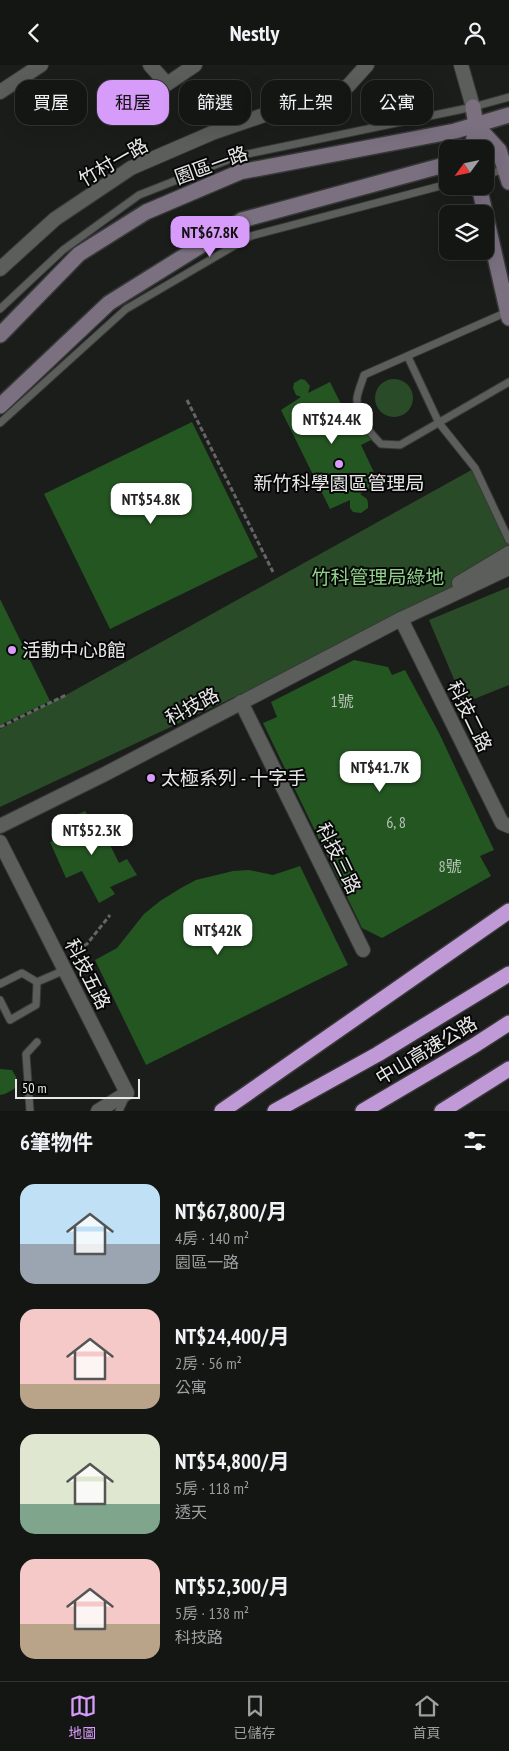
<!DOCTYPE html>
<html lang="zh-TW">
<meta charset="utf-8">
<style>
:root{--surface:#141614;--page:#212322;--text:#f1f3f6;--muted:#9d9fa0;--line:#333534;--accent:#d79bf9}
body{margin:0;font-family:"PT Sans Narrow","Noto Sans TC",sans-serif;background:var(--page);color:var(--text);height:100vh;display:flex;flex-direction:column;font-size:19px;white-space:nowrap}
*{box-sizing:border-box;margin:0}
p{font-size:16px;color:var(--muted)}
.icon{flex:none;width:28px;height:28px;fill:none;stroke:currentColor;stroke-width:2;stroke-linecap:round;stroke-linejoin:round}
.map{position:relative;height:1046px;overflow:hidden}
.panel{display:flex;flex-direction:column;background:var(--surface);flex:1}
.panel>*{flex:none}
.hud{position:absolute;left:15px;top:15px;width:480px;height:45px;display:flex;gap:10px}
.needle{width:32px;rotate:237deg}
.buttons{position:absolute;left:439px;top:75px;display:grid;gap:10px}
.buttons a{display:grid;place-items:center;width:55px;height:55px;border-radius:10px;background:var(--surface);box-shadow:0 5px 20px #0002,0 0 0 1px var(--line);font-size:25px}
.scale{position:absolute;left:15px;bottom:12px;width:125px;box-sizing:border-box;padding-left:5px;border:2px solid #e7e8e7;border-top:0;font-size:14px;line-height:18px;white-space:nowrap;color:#e7e8e7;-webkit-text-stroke:4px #070707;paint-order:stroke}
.price{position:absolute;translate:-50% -42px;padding:0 11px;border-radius:10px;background:#fff;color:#222;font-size:16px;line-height:32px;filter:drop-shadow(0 1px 2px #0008)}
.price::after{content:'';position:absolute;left:50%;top:30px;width:15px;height:11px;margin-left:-8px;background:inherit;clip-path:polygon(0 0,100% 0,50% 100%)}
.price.on{background:var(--accent);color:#111}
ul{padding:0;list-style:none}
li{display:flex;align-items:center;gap:15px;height:125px;padding:0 20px}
li span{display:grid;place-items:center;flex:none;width:140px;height:100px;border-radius:15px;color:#555}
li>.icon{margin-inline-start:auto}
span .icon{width:60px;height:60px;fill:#fffc;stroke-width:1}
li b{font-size:21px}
h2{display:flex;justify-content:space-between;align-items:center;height:60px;padding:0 20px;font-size:21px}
.tag{padding:0 18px;border-radius:15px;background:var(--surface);box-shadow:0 5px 20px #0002,0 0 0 1px var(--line);font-size:18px;line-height:45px}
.tag.on{background:var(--accent);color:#111}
header{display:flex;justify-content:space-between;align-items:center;height:65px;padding:0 20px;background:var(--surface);font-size:22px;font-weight:700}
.menu{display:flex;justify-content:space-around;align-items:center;height:70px;border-top:1px solid var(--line);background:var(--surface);font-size:14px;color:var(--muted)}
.menu a{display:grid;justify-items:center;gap:2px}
.menu .on{color:var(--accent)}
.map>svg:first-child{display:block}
.green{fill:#2a4b27}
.building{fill:#245622}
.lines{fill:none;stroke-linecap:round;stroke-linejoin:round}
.lane-casing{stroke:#383838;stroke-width:9}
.street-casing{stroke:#383838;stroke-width:16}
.secondary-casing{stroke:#383838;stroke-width:18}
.highway-casing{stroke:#383838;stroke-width:18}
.path{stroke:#646564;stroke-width:3;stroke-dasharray:5 2.5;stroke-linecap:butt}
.lane{stroke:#5c5e5b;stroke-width:7}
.street{stroke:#5c5e5b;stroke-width:14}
.secondary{stroke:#7a7080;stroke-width:15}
.highway{stroke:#c09ad6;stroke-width:15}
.poi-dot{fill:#d79bf9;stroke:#070707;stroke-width:2}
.labels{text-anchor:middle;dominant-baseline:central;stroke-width:4;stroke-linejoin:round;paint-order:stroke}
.number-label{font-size:16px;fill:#b6c4b6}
.street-label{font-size:19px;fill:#e7e8e7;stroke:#070707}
.poi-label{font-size:19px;fill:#e7e8e7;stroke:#070707;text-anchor:start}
.park-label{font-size:19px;fill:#8ed588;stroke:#070707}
</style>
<header><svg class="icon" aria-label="back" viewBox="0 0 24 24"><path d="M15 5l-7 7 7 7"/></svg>Nestly<svg class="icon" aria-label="person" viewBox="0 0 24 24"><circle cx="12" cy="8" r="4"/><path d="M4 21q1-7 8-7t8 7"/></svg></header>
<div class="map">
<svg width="509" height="1046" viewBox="0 0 509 1046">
<rect width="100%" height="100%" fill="#1b1d1b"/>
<g class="green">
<circle cx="394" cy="333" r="19"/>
<polygon points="475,403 509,475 509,488 401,554 0,742 0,664 66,630"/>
<polygon points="509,522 509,620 464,638 429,555"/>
</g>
<g class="building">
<polygon points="301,314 305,315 310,321 308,328 330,317 348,353 360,347 373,374 361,380 379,418 360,429 367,434 368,438 368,443 361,448 353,447 350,443 350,435 330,444 281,345 301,332 296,330 293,323 294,318"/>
<polygon points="192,357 258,492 110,564 44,429"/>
<polygon points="0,534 50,636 0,660"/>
<polygon points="354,595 388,602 392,610 405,605 439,668 494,785 480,791 491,811 382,873 362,863 263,658 277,652 271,637"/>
<polygon points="85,746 91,755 104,749 108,753 108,758 101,762 119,798 127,794 137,810 110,822 115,829 99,838 82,806 66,813 50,777 75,767 69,753"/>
<polygon points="300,801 348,900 146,1000 95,895 117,883 144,849 160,836 181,823 196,815 233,806 249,805 273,810"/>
<polygon points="0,1004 12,1005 16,1012 17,1018 14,1024 5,1029 0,1030"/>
</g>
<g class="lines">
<g class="lane-casing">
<g id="lane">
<polyline points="485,110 506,104"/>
<polyline points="0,244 63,185 139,130 238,91 473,42 509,32"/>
<path d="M507 247 364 310C362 317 358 326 357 333 356 352 369 367 381 379L400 380 509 317"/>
<polyline points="408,292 439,358 475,403 509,475"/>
<polyline points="0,358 126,244 251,171 448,119"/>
<polyline points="37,917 65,905"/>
<polyline points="0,919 22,908 37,917"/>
<polyline points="0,935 10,955 36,940 37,917"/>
<polyline points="30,1046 26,989 37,977"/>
<polyline points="119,1046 125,1033"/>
</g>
</g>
<g class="street-casing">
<g id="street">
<polyline points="150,0 167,19 195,0"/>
<polyline points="461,0 473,42"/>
<polyline points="0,27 41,0"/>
<polyline points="0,204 55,154 131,103 212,68 348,21 367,0"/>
<polyline points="459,518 509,488"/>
<polyline points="401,554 502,758 509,761"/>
<polyline points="241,637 363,885"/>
<polyline points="0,761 105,709 401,554 509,503"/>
<polyline points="0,777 127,1028 98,1046"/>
</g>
</g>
<g class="secondary-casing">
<g id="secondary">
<polyline points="476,60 499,85 509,117"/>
<polyline points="472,84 476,60 473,42"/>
<polyline points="479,121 509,253"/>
<polyline points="0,270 79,189 146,147 240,107 455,66 509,50"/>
<polyline points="0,341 109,238 242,155 448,99"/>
</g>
</g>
<g class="highway-casing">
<g id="highway">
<polyline points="222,1046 509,846"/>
<polyline points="275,1046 378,989 509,909"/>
<polyline points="363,1046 475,980 509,958"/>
<polyline points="442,1046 509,1004"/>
</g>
</g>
<g class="path">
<polyline points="187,335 273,507"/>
<polyline points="0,662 66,630"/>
<polyline points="71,888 87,879 110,850"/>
</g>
<use href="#lane" class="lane"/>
<use href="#street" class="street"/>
<use href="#secondary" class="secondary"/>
<use href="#highway" class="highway"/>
</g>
<g class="poi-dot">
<circle cx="339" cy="399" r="5"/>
<circle cx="12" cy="585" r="5"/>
<circle cx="151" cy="713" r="5"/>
</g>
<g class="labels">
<g class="number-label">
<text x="342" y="636">1號</text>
<text x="396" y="757">6, 8</text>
<text x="450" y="801">8號</text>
</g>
<g class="street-label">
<text transform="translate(113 97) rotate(-30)">竹村一路</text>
<text transform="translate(211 100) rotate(-20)">園區一路</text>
<text transform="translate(192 641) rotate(-28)">科技路</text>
<text transform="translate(470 651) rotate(64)">科技二路</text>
<text transform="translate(339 793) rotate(64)">科技三路</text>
<text transform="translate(88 909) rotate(63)">科技五路</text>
<text transform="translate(426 985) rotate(-31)">中山高速公路</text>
</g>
<g class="poi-label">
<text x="339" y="418" text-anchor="middle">新竹科學園區管理局</text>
<text x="22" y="585">活動中心B館</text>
<text x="161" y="713">太極系列 - 十字手</text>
</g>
<g class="park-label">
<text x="378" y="512">竹科管理局綠地</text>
</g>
</g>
</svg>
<div class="buttons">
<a><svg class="needle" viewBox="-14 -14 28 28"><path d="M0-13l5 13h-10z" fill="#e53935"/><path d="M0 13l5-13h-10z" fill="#9d9fa0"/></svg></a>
<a><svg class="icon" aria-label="layers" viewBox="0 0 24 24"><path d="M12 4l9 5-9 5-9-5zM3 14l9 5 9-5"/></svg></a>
</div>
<div class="scale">50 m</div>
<b class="price on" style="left:210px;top:193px">NT$67.8K</b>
<b class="price" style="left:332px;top:380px">NT$24.4K</b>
<b class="price" style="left:151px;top:460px">NT$54.8K</b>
<b class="price" style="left:380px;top:728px">NT$41.7K</b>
<b class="price" style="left:92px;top:791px">NT$52.3K</b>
<b class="price" style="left:218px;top:891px">NT$42K</b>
<div class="hud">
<a class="tag">買屋</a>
<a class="tag on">租屋</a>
<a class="tag">篩選</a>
<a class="tag">新上架</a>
<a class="tag">公寓</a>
</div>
</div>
<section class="panel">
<h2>6筆物件<svg class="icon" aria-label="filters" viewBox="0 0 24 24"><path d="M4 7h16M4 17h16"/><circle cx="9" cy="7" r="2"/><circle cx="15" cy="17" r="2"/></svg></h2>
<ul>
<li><span style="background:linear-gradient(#bfe0f5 60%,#9aa5b1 0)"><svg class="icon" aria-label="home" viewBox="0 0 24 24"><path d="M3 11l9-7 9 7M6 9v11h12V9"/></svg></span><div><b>NT$67,800/月</b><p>4房 · 140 m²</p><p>園區一路</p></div></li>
<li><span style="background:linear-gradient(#f6c9c9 75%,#b9a48a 0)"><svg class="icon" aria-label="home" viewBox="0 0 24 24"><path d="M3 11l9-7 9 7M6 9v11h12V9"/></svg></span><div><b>NT$24,400/月</b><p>2房 · 56 m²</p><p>公寓</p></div></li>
<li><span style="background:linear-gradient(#dfe7d0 70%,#7fa58c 0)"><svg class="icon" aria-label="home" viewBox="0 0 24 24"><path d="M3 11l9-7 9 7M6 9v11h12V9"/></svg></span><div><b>NT$54,800/月</b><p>5房 · 118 m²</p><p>透天</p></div></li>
<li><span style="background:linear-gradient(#f6c9c9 65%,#b9a48a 0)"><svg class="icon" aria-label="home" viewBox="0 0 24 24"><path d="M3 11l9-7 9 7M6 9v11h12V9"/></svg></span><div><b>NT$52,300/月</b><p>5房 · 138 m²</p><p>科技路</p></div></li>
</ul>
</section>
<nav class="menu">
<a class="on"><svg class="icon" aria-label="map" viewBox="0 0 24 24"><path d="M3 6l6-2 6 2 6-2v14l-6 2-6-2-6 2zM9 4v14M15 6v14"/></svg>地圖</a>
<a><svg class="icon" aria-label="saved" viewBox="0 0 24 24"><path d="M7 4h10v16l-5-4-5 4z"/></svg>已儲存</a>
<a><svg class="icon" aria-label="home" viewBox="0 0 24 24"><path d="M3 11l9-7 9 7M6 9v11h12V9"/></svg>首頁</a>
</nav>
